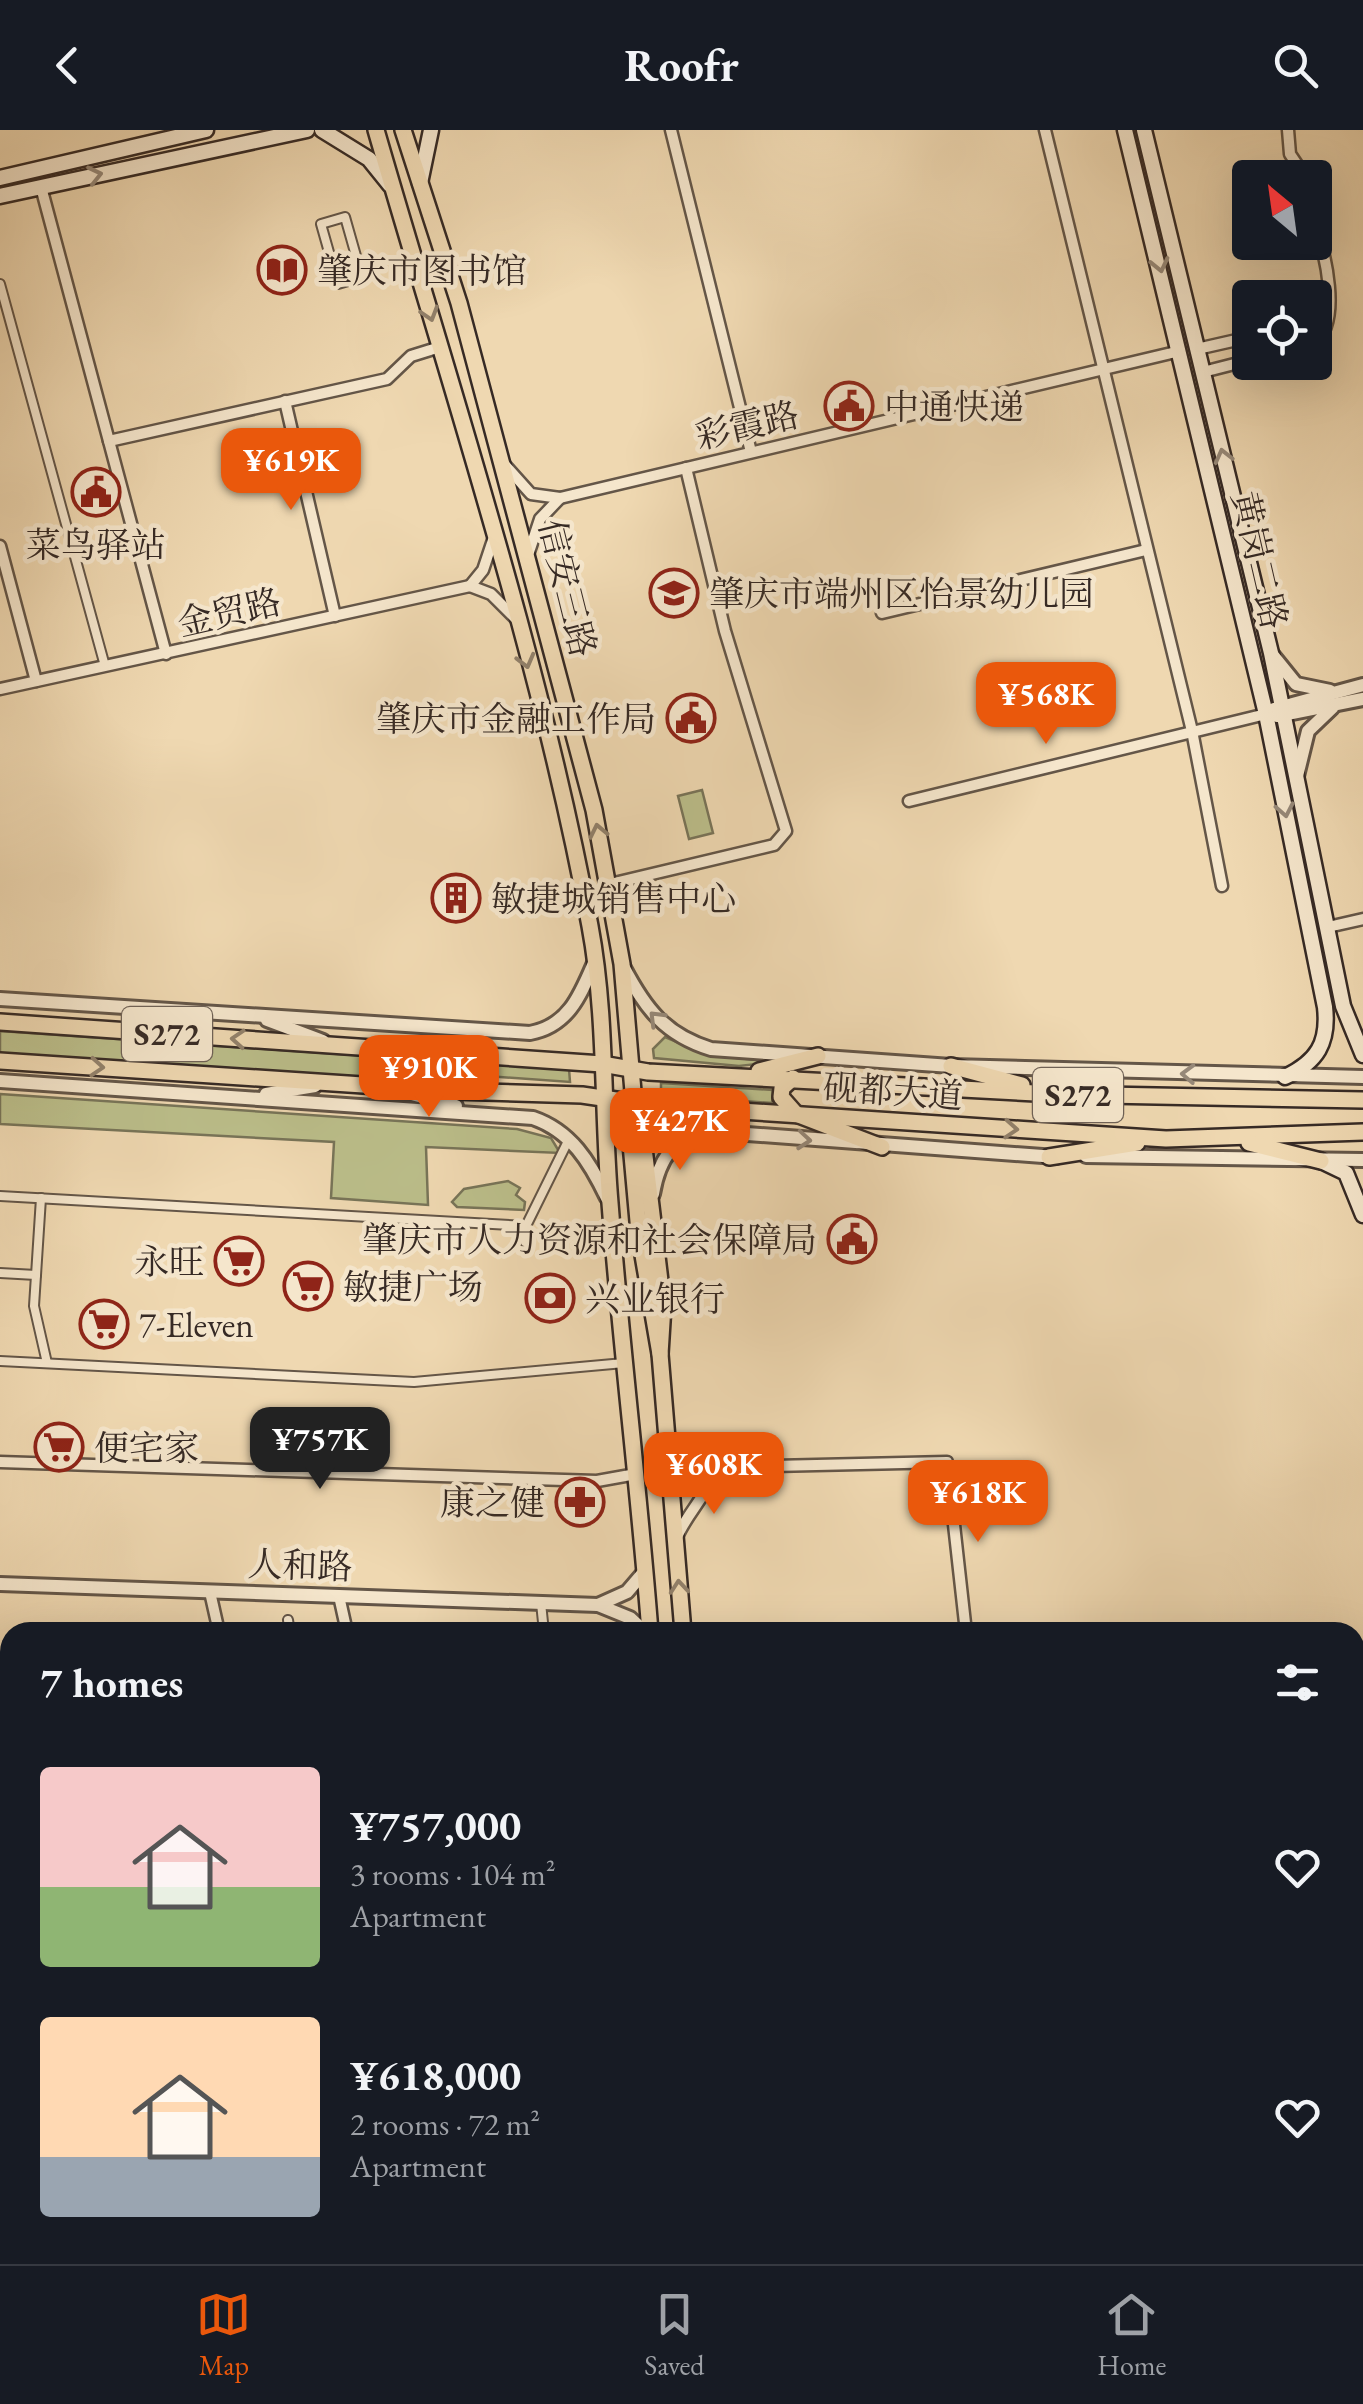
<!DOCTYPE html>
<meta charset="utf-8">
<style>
:root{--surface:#171b24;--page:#242831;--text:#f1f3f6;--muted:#9ea1a6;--line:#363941;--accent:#ea580c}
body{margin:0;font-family:"EB Garamond","Noto Serif SC",serif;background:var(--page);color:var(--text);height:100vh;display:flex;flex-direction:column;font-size:38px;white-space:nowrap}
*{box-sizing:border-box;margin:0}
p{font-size:32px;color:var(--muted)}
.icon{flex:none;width:55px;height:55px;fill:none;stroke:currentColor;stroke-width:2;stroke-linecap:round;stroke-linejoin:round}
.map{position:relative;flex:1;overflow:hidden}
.drawer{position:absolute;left:0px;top:1492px;width:1365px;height:642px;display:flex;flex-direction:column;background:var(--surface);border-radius:30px 30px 0 0;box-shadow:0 10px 40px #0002}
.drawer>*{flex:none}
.needle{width:65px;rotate:331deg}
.controls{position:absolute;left:1232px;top:30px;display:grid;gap:20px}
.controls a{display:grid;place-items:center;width:100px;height:100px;border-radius:10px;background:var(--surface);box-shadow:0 10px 40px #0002;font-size:50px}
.price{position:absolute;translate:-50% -85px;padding:0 22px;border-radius:20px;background:var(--accent);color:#fff;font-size:32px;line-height:65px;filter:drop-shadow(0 2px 5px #0008)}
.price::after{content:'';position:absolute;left:50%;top:60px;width:30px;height:22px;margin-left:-15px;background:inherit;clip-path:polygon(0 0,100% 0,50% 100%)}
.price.active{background:#222;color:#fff}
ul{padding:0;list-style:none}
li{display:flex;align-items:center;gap:30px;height:250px;padding:0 40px}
li span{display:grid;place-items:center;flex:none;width:280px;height:200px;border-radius:10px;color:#555}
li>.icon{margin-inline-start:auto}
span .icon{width:120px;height:120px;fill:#fffc;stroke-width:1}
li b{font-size:42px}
h2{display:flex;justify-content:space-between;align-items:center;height:120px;padding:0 40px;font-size:42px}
header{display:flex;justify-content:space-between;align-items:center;height:130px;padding:0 40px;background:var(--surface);font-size:45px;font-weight:700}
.tab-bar{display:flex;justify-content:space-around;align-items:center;height:140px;border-top:2px solid var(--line);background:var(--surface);font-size:28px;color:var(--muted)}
.tab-bar a{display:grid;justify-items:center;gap:5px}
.tab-bar .active{color:var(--accent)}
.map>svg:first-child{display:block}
.green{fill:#bbbe8a;stroke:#787458;stroke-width:2.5}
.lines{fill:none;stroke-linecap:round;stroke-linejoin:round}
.pedestrian-casing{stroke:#645648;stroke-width:12}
.minor-casing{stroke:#645648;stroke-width:15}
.tertiary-casing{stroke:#645648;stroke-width:18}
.secondary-casing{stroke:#362a25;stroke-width:19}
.primary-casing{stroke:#362a25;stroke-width:20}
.pedestrian{stroke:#f5e6cc;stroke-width:8}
.minor{stroke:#f5e6cc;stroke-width:10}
.tertiary{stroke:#f5e6cc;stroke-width:12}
.secondary{stroke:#f5e6cc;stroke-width:14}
.primary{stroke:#efd8b1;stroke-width:15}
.oneway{stroke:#968878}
.oneway2{stroke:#92816b}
.labels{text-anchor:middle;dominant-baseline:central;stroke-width:9;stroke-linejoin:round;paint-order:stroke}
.shield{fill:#f5e6cc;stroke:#6f6257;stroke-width:2.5}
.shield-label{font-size:32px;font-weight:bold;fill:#362a25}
.poi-label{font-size:35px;fill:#362a25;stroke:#f5e6cc;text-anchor:start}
.street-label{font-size:35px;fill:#362a25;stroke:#f5e6cc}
</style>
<header><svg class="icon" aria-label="back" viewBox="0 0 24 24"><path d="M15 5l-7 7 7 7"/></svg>Roofr<svg class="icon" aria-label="search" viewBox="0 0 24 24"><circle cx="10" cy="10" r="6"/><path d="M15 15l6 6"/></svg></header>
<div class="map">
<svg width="1363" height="2134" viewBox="0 0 1363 2134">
<rect width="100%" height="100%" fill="#efd8b1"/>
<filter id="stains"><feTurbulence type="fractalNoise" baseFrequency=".002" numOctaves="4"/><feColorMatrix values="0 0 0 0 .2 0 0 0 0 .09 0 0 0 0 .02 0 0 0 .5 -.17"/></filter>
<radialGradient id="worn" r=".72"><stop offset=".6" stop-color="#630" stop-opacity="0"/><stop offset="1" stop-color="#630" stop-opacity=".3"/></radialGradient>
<g class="green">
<polygon points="702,660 713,703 689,709 678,666"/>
<polygon points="0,901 367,926 441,938 441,945 369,948 0,923"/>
<polygon points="665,907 708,925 776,932 739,936 654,928 653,919"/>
<polygon points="460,931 569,939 570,952 460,944"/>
<polygon points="661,953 773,960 772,973 661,965"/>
<polygon points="0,964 517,999 551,1008 560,1023 426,1017 428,1075 331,1068 334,1012 0,994"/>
<polygon points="508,1051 520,1058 516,1065 525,1072 524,1080 457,1077 452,1072 464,1059"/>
</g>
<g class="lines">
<g class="pedestrian-casing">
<g id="pedestrian">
<polygon points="345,87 362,147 338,154 321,94"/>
<polyline points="0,154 105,536"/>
<polyline points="0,1066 526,1096 569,1009"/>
<polyline points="41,1068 34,1176 47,1233"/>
<polyline points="525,1112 526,1096"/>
<polyline points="0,1143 36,1145"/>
<polyline points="0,1231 414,1252 624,1233"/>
<polyline points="541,1473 544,1502"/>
<polyline points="288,1490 290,1502"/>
<polyline points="850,2125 855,2134"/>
</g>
</g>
<g class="minor-casing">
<g id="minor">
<polyline points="671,0 751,322"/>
<polyline points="1045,0 1192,601 1222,756"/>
<polyline points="1288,0 1290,24 1306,48"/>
<polyline points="41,57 166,524"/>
<path d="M1315 94C1325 123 1342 191 1315 213"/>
<polyline points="1197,219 1250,207"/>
<polyline points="1203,242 1250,230"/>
<polyline points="285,271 335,486"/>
<polyline points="109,311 387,249 411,226 440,217"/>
<polyline points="505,335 531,364 560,368 1180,221"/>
<polyline points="0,416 36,551"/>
<polyline points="529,422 540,389 560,368"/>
<polyline points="470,456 491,464 515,488"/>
<polyline points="470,456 483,440 493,410"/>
<polyline points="882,483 1146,420"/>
<polyline points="0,559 470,456"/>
<polyline points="909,671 1266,584"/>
<polyline points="610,754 774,715 786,701 725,501 686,338"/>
<polyline points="1328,797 1363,789"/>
<path d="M668 1313C690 1338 703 1348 735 1337L947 1332 966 1502"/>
<polyline points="0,1332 597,1351 636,1344"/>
<path d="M677 1407C687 1384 704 1369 713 1345"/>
<polyline points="210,1462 219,1502"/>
<polyline points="339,1466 347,1502"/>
<polyline points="1355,1631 1363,1630"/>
<polyline points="262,2125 267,2134"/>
<polyline points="139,2134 155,2125"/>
<polyline points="1003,2134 1019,2125"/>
</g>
</g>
<g class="tertiary-casing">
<g id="tertiary">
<polyline points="1271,523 1296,554 1330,561"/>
<polyline points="1274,579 1363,555"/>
<polyline points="1277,586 1363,569"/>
<polyline points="1297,646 1308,601 1332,578"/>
<path d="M624 838C645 878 665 905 711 919L951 936 1363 947"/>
<path d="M0 869 530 903C568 896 580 866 594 833"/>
<polyline points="267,890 323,911"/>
<path d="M0 951 533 988C571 1001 590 1032 607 1068"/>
<polyline points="408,963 456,976"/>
<polyline points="266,964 315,956"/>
<polyline points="1086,1026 1363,1030"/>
<path d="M653 1064C658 1033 673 1005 707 1001L1056 1027"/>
<polyline points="0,1454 598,1475 630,1488 645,1502"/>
<polyline points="598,1475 627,1462 645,1441"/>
<polyline points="1032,2129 1032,2125"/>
</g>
</g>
<g class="secondary-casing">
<g id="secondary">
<polyline points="322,0 369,29 390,55"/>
<path d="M1125 0 1266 584 1325 877C1329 913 1317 932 1285 947"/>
<polyline points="1144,0 1271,523 1343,876 1363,925"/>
<polyline points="0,48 206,0"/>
<polyline points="420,53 431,0"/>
<polyline points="0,66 307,0"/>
<polyline points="1321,1031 1346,1043 1363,1085"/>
<polyline points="0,1700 10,1776"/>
<polyline points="0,1819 10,1820"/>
<polyline points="0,1833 10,1835"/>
<polyline points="0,1896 10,1845"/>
<polyline points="0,1912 10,1898"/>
<polyline points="1355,1956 1363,1957"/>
<polyline points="1355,1975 1363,1976"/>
</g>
</g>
<g class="primary-casing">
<g id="primary">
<path d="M376 0C451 260 541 530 590 796 607 887 602 981 610 1073 621 1216 639 1359 650 1502"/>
<polyline points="403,0 459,173 594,680 622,834 634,973 641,993 663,1176 660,1224"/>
<polyline points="0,892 602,934 648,942 1054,964 1363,970"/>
<polyline points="449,923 459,944 453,961"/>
<polyline points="0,931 453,961 582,965 650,975 1166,1009 1363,1002"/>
<polyline points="951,936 1022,955"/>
<polyline points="759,941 818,926"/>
<polyline points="793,948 782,958 781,967 796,984 882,1017"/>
<polyline points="634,973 629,992 639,1102 660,1224 683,1502"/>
<polyline points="1249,1013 1321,1031"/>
<polyline points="1049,1027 1137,1013"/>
<polyline points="657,2134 659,2125"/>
<polyline points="682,2134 683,2125"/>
</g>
</g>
<use href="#pedestrian" class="pedestrian"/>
<use href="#minor" class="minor"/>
<use href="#tertiary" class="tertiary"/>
<use href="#secondary" class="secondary"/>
<use href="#primary" class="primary"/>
</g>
<defs><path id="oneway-chevron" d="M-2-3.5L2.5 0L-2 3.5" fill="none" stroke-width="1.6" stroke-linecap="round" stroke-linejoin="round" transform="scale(2.5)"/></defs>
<g class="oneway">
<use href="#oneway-chevron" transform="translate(95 45) rotate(-13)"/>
<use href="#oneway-chevron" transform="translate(1160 135) rotate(77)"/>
<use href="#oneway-chevron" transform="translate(1223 326) rotate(-104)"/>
<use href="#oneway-chevron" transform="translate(1285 680) rotate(79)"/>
<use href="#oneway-chevron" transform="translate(656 888) rotate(-135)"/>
<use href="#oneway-chevron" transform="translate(1188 944) rotate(-178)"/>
<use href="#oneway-chevron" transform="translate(804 1010) rotate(5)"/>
</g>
<g class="oneway2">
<use href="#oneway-chevron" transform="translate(430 184) rotate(73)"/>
<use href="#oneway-chevron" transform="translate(526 531) rotate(75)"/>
<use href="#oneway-chevron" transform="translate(598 701) rotate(-102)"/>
<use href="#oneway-chevron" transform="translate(238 909) rotate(-176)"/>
<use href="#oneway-chevron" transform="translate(97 937) rotate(4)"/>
<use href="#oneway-chevron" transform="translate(1011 999) rotate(4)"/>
<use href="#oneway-chevron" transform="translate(679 1457) rotate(-95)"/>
</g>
<defs>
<g id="library-ring" transform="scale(2.5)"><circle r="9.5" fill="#f5e6cc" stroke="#8f2418" stroke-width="1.5"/><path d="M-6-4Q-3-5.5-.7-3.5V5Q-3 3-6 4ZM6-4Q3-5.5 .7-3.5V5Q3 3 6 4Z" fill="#8f2418"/></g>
<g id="civic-ring" transform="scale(2.5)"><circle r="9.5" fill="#f5e6cc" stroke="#8f2418" stroke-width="1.5"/><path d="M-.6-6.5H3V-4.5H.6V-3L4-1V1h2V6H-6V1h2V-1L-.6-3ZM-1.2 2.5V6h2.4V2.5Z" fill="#8f2418"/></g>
<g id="school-ring" transform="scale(2.5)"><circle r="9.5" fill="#f5e6cc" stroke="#8f2418" stroke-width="1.5"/><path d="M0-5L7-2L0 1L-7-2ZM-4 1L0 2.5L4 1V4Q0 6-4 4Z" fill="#8f2418"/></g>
<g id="building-ring" transform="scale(2.5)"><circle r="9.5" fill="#f5e6cc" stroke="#8f2418" stroke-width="1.5"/><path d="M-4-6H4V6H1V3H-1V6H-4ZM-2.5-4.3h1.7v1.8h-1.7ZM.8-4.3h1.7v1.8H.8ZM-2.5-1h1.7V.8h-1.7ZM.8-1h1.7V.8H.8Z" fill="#8f2418"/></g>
<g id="supermarket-ring" transform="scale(2.5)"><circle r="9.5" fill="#f5e6cc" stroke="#8f2418" stroke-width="1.5"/><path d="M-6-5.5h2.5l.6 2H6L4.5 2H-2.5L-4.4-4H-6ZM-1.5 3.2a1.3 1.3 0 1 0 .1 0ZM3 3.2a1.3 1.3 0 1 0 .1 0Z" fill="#8f2418"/></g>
<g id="bank-ring" transform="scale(2.5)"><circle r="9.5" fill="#f5e6cc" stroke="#8f2418" stroke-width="1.5"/><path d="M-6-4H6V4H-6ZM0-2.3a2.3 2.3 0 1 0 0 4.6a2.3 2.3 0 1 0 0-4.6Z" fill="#8f2418"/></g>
<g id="pharmacy-ring" transform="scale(2.5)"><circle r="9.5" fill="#f5e6cc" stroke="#8f2418" stroke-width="1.5"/><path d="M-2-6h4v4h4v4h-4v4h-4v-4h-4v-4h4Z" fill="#8f2418"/></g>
</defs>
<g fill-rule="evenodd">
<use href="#library-ring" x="282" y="140"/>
<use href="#civic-ring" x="849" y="276"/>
<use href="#civic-ring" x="96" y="362"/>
<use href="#school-ring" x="674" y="463"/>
<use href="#civic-ring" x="691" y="588"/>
<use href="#building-ring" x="456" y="768"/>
<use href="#civic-ring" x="852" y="1109"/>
<use href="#supermarket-ring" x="239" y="1131"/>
<use href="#supermarket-ring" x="308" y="1156"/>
<use href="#bank-ring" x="550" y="1168"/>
<use href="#supermarket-ring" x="104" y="1194"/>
<use href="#supermarket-ring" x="59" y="1317"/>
<use href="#pharmacy-ring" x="580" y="1372"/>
</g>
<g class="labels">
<g class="shield">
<rect x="122" y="877" width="90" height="54" rx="8"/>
<rect x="1033" y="938" width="90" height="54" rx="8"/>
</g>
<g class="shield-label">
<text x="167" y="904">S272</text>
<text x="1078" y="965">S272</text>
</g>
<g class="poi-label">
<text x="317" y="140">肇庆市图书馆</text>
<text x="884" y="276">中通快递</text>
<text x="96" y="414" text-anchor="middle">菜鸟驿站</text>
<text x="709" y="463">肇庆市端州区怡景幼儿园</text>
<text x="656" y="588" text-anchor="end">肇庆市金融工作局</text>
<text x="491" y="768">敏捷城销售中心</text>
<text x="817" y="1109" text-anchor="end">肇庆市人力资源和社会保障局</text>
<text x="204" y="1131" text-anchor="end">永旺</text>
<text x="343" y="1156">敏捷广场</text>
<text x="585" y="1168">兴业银行</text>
<text x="139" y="1194">7-Eleven</text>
<text x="94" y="1317">便宅家</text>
<text x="545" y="1372" text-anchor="end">康之健</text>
</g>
<g class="street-label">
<text transform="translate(747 295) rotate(-13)">彩霞路</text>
<text transform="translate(1260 430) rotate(77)">黄岗二路</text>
<text transform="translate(568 458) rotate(76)">信安三路</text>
<text transform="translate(229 482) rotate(-13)">金贸路</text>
<text transform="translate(893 961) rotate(4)">砚都大道</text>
<text transform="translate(300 1435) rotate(2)">人和路</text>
</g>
</g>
<rect width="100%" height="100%" filter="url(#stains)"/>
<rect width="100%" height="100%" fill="url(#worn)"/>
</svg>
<div class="controls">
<a><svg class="needle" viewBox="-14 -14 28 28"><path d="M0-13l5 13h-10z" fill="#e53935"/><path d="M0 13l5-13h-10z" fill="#9ea1a6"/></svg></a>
<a><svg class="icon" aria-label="locate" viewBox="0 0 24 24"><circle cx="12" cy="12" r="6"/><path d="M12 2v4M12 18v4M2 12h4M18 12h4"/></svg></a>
</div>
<b class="price" style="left:291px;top:383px">¥619K</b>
<b class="price" style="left:1046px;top:617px">¥568K</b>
<b class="price" style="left:429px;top:990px">¥910K</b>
<b class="price" style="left:680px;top:1043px">¥427K</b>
<b class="price active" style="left:320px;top:1362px">¥757K</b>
<b class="price" style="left:714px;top:1387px">¥608K</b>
<b class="price" style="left:978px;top:1415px">¥618K</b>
<section class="drawer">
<h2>7 homes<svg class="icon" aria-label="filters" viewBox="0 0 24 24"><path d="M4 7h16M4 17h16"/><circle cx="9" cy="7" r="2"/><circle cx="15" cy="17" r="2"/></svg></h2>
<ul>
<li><span style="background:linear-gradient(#f6c9c9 60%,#8fb573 0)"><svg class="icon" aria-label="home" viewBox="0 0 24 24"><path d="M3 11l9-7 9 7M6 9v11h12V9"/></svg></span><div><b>¥757,000</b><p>3 rooms · 104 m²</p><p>Apartment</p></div><svg class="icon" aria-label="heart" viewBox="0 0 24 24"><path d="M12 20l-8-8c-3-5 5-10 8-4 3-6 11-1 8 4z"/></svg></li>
<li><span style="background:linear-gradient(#ffd9b3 70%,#9aa5b1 0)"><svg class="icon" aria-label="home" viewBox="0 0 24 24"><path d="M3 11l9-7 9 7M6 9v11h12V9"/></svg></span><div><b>¥618,000</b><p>2 rooms · 72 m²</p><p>Apartment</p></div><svg class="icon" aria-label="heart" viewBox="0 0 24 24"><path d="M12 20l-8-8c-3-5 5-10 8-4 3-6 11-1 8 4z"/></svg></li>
</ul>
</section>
</div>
<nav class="tab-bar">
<a class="active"><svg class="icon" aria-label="map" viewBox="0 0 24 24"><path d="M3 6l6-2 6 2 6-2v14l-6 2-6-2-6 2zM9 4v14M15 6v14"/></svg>Map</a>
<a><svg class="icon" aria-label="saved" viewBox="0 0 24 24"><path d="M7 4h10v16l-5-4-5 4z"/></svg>Saved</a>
<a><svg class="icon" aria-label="home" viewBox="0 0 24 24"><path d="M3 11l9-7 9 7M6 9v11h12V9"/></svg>Home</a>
</nav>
